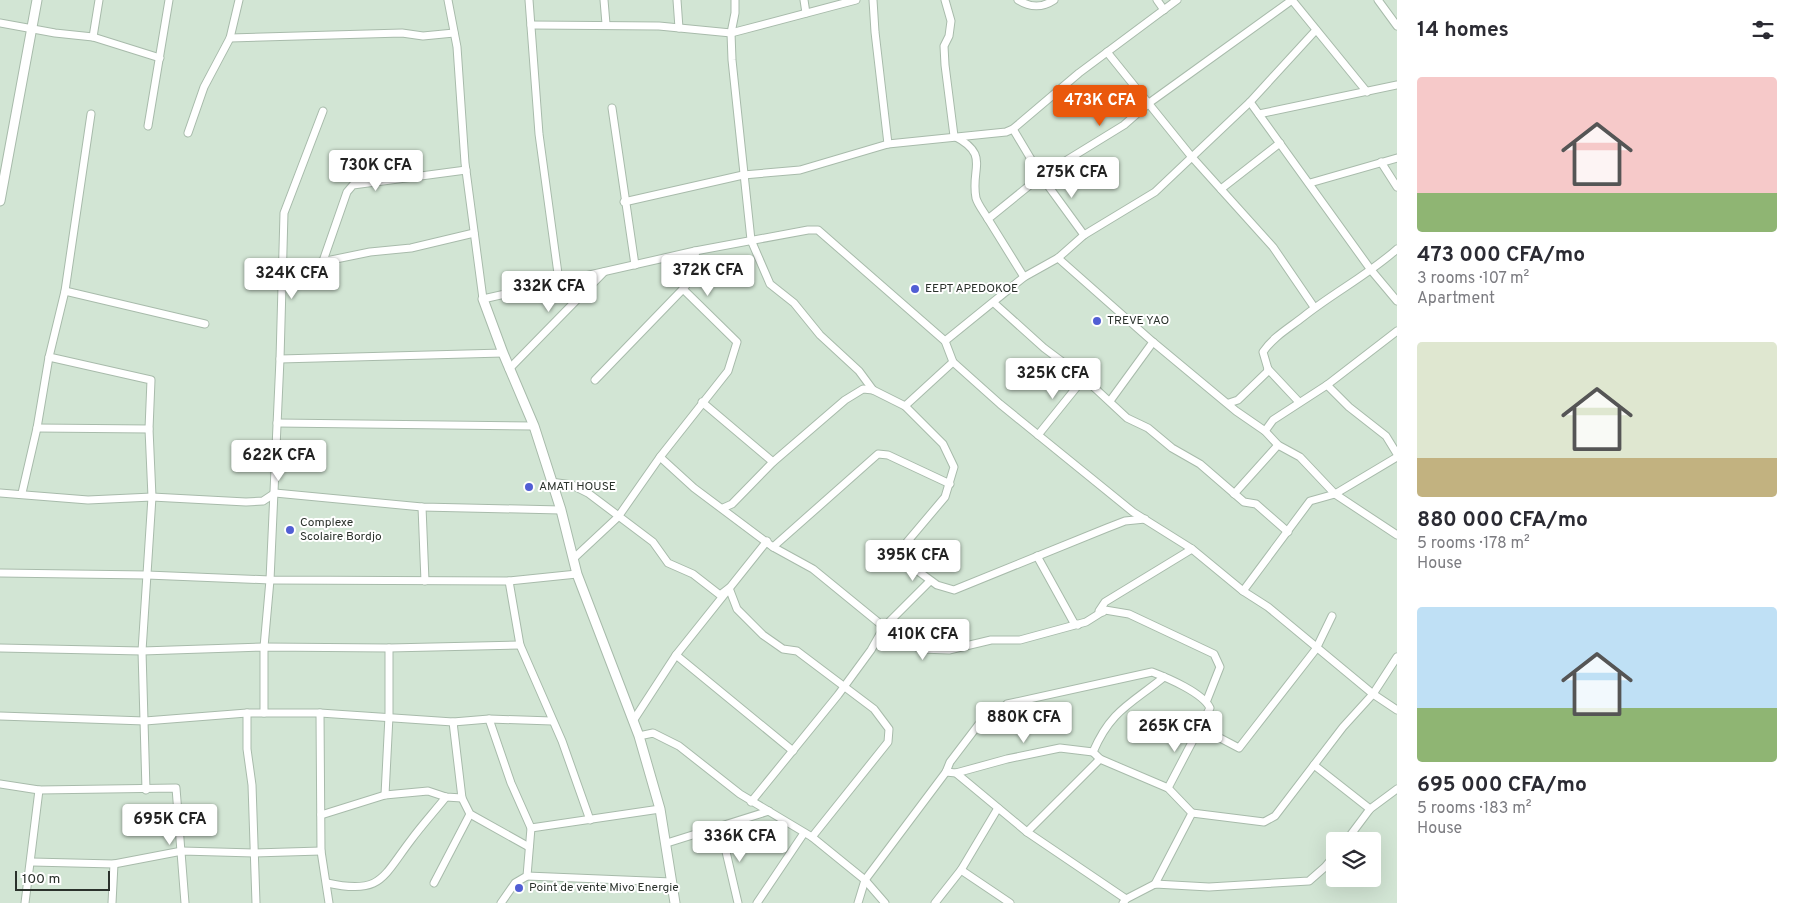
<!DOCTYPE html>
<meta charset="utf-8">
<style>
:root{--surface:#fff;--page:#f7f7f7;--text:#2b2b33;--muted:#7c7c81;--accent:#ea580c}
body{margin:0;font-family:Overpass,sans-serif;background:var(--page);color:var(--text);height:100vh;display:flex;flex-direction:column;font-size:19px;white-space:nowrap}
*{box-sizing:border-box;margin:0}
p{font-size:16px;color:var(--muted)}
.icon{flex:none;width:28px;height:28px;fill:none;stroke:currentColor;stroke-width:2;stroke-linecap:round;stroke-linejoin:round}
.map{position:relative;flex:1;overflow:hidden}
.sheet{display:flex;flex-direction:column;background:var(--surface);width:400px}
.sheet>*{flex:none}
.tools{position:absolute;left:1326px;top:832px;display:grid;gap:10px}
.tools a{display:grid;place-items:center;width:55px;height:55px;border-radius:5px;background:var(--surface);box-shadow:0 5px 20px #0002;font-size:25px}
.scale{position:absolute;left:15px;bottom:12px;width:95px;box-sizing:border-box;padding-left:5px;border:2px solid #2a312b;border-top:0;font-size:14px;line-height:18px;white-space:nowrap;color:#2a312b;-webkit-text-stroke:4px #fff;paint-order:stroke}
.price{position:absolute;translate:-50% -42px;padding:0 11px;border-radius:5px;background:#fff;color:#222;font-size:16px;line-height:32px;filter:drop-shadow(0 1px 2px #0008)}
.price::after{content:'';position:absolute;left:50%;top:30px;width:15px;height:11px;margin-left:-8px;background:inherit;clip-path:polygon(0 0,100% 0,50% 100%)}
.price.current{background:var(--accent);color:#fff}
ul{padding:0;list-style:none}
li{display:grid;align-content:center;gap:10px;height:265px;padding:0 20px}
li span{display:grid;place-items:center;height:155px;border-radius:5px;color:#555}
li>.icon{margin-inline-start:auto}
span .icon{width:90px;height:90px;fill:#fffc;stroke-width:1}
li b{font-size:21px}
h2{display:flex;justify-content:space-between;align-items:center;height:60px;padding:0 20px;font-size:21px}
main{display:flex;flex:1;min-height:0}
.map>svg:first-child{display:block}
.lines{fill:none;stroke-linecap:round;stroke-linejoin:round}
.minor-casing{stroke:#a8bbab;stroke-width:9}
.tertiary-casing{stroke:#a8bbab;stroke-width:11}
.minor{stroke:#fff;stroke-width:7}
.tertiary{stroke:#fff;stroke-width:9}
.poi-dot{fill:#515ed4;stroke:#fff;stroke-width:2}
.labels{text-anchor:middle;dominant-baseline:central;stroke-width:4;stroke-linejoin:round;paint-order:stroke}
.poi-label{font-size:12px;fill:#2a312b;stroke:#fff;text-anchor:start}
</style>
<main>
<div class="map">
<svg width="1397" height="903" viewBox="0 0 1397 903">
<rect width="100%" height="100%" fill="#d2e5d4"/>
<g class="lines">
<g class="minor-casing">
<g id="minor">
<polyline points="448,0 457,47 465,163 483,299 695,251 808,230 818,230 945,341 953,362 1000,404 1133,512 1192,549 1243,591 1268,607 1373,694 1397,710"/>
<polyline points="529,0 539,134 559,281"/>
<polyline points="604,0 606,24"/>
<polyline points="677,0 679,28"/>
<polyline points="735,0 735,13 731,33 732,60 751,240 770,284 794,303 820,335 859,371 873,390"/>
<polyline points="804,0 806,13"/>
<polyline points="873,0 875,32 888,144"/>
<path d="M945 0 951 21 949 36 944 46 945 65 954 136C991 155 970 168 976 198 978 205 984 212 988 219"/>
<path d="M1018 0C1031 8 1042 8 1054 0"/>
<polyline points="1157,0 1164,10"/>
<polyline points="1292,0 1367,92"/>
<polyline points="1378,0 1397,26"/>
<polyline points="0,23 55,33 93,37 160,58"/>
<polyline points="531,25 659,26 731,33 856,0"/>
<polyline points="93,37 99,0"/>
<polyline points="230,38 402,33 423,36 454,33"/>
<polyline points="1107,52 1191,156 1273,247 1314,307"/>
<polyline points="1250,102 1371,270 1397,301"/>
<polyline points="612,108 635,265"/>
<polyline points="1259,114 1397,85"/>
<polyline points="148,126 169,0"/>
<polyline points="1013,129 1041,176 1084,235"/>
<polyline points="188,133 204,87 230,38 239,0"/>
<polyline points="1381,162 1397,187"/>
<polyline points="1310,183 1397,158"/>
<polyline points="1221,189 1280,143"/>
<polyline points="624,202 743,175 800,170 888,144 1006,132 1013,129 1079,73 1177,0"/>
<polyline points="1058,258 1153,342 1236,411 1265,431 1278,445 1300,457 1335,494 1397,535"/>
<polyline points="323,261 347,192 353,185 466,170"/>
<polyline points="282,270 370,252 411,248 474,233"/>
<polyline points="1024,277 988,219 1041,176 1124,125 1149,103 1292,0"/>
<polyline points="65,291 205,324"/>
<polyline points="994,303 1044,348 1084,378 1127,418 1148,428 1172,448 1200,464 1244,502 1256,504 1288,532"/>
<polyline points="945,341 1024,277 1058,258 1084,235 1155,192 1250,102 1316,30"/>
<polyline points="49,357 151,380 149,429 152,497 142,651 146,790"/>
<polyline points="280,359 503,353"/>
<polyline points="509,369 604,272"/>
<polyline points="1268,369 1299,402"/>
<polyline points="595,380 683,289 697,271 695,251"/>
<polyline points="1327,385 1349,407 1386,436 1397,454"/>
<polyline points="1110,401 1153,342"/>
<polyline points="702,402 773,462"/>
<path d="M1229 403 1238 400 1267 372 1268 369 1263 352C1273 337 1289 328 1303 317 1333 293 1368 275 1397 249"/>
<polyline points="905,406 953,362"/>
<polyline points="277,423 534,426"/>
<polyline points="37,428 149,429"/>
<polyline points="1265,431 1273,420 1327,385 1397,331"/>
<polyline points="1038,435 1084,378"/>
<polyline points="660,457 694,488 773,547 813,569 884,627 920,649 949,650 991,640 1020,640 1086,622 1105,610 1129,614 1214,654 1220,667 1207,700"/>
<polyline points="551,482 572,485 588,493 653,542 668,563 693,574 720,595 729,588 737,609 763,635 783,649 797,651 874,709 889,729 888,742 812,837"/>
<polyline points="0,493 88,500 152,497 246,502 263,501 275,493 422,507 561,510"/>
<polyline points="22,493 37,428 49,357 65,291 91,114"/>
<polyline points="1234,494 1278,445"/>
<polyline points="422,507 425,581"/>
<polyline points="723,508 732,504 773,462 845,400 863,389 873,390 905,406 943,444 954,467 945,497 896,555 937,585 954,590 1107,528 1125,521 1145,519"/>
<polyline points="767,541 676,655 793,751"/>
<polyline points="773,547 878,454 888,455 950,484"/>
<polyline points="1037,556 1074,623 1078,625"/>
<polyline points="573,559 618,517 660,457 728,371 737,342 683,289"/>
<polyline points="0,573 147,575 270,580 509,581 577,574"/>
<polyline points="509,581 520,645 562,741 590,820"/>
<polyline points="1243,591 1310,501 1335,494 1397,457"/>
<polyline points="1103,612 1099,611 1105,602 1192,549"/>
<polyline points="0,648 142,651 264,647 389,648 520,645"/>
<polyline points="247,713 247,749 252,785 256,903"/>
<polyline points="264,713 264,647 270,580 280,359 284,213 323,111"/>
<polyline points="320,713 321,851 329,903"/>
<polyline points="0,716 145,721 247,713 320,713 453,722 489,719 552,721"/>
<polyline points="489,719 511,783 531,828 527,876 515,883 501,903"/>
<polyline points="633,721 676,655"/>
<polyline points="453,722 462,798 470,814 529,847"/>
<polyline points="1201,728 1239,748 1316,649 1332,616"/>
<polyline points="639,736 653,733 679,746 740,794 812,837 865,880 885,903"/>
<polyline points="1314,765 1370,809"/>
<polyline points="946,772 956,773 1027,832 1126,899"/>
<polyline points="956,773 1007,759 1060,748 1093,752"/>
<polyline points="0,784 39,790 176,788 185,903"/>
<polyline points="385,795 389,716 389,648"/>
<polyline points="751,802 838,695 871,650 884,627 930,581"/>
<polyline points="1192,813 1264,822 1275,816 1343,727 1373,694 1397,657"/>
<polyline points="321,815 385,795 428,791 446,797 462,798"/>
<polyline points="720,826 738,903"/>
<polyline points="531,828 660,809"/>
<polyline points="1027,832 1100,759"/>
<polyline points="1346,841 1370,809 1397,789"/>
<polyline points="667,843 769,811"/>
<polyline points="32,862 114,864 182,851 254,853 321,851"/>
<polyline points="961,870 1010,903"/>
<polyline points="527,876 672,882"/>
<path d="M327 883C381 895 382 878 411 840 422 825 434 812 446 797"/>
<polyline points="434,883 470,814"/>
<path d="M1155 884 1192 813 1168 788 1100 759 1093 752C1111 710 1131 704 1164 677"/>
<polyline points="25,903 39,790"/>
<polyline points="112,903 114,864"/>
<polyline points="757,903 804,833"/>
<path d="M858 903 865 880 946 772 950 762 982 720 996 715 1007 704 1152 672C1168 678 1203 693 1210 708L1168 788"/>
<polyline points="935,903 961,870 998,808"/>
<polyline points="1123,903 1126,899 1155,884 1209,887 1309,881 1325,867 1335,855"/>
</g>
</g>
<g class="tertiary-casing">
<g id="tertiary">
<polyline points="0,201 37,0"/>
<polyline points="483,299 503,353 534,426 561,510 577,574 639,736 660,809 675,903"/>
</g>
</g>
<use href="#minor" class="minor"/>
<use href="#tertiary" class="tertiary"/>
</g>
<g class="poi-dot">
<circle cx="915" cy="289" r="5"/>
<circle cx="1097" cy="321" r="5"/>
<circle cx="529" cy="487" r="5"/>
<circle cx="290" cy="530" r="5"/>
<circle cx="519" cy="888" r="5"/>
</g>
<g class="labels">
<g class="poi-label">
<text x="925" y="289">EEPT APEDOKOE</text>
<text x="1107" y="321">TREVE YAO</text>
<text x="539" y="487">AMATI HOUSE</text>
<text x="300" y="523">Complexe<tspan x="300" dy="14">Scolaire Bordjo</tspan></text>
<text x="529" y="888">Point de vente Mivo Energie</text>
</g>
</g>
</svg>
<div class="tools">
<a><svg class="icon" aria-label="layers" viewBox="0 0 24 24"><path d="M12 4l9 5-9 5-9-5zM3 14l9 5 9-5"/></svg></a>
</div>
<div class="scale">100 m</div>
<b class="price current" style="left:1100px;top:127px">473K CFA</b>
<b class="price" style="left:376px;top:192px">730K CFA</b>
<b class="price" style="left:1072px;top:199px">275K CFA</b>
<b class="price" style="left:708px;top:297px">372K CFA</b>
<b class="price" style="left:292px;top:300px">324K CFA</b>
<b class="price" style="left:549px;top:313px">332K CFA</b>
<b class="price" style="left:1053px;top:400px">325K CFA</b>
<b class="price" style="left:279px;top:482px">622K CFA</b>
<b class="price" style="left:913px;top:582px">395K CFA</b>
<b class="price" style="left:923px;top:661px">410K CFA</b>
<b class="price" style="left:1024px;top:744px">880K CFA</b>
<b class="price" style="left:1175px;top:753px">265K CFA</b>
<b class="price" style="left:170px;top:846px">695K CFA</b>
<b class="price" style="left:740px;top:863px">336K CFA</b>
</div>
<section class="sheet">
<h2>14 homes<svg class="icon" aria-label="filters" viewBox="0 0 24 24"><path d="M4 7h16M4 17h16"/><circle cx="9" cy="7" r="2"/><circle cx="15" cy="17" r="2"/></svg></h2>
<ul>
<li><span style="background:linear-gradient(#f6c9c9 75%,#8fb573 0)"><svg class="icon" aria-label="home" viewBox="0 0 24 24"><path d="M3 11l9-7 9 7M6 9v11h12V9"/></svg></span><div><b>473 000 CFA/mo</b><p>3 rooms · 107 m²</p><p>Apartment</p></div></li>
<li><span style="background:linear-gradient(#dfe7d0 75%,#c2b280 0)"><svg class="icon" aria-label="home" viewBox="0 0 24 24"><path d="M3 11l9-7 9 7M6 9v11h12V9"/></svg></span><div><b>880 000 CFA/mo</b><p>5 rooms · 178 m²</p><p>House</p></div></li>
<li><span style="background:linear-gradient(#bfe0f5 65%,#8fb573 0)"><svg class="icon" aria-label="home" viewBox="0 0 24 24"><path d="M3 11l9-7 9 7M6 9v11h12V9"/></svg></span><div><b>695 000 CFA/mo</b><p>5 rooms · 183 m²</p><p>House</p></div></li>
</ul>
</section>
</main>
